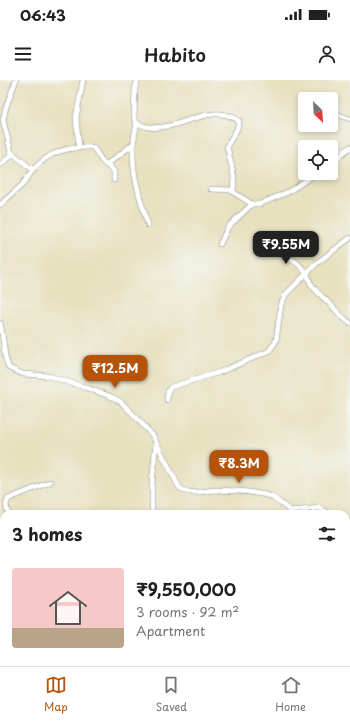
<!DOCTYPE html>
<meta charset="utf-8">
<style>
:root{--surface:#fff;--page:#f6f6f6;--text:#202124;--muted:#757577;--line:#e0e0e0;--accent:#b45309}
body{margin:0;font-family:"Playpen Sans",sans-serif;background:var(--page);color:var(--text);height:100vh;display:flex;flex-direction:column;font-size:15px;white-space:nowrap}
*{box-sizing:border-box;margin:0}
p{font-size:13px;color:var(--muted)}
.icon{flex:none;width:22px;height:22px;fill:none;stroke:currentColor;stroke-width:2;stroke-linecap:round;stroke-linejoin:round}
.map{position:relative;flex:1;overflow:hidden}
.sheet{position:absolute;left:0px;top:430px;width:350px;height:156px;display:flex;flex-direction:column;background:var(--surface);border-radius:12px 12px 0 0;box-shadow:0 2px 6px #0003}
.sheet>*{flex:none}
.needle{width:26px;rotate:155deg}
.controls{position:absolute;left:298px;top:12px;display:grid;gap:8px}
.controls a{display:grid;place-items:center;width:40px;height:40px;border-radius:4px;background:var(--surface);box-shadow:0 2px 6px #0003;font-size:20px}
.price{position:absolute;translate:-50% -34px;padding:0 9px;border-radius:8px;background:var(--accent);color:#fff;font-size:13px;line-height:26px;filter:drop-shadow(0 1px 2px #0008)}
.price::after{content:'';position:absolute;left:50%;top:24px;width:12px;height:9px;margin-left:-6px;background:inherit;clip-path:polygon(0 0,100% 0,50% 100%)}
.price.active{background:#222;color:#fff}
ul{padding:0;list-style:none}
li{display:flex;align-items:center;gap:12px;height:100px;padding:0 12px}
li+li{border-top:1px solid var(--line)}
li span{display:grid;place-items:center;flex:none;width:112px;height:80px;border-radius:4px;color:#555}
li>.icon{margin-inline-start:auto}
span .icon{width:48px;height:48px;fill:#fffc;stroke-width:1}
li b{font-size:17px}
h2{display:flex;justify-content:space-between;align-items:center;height:48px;padding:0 12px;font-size:17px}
.status{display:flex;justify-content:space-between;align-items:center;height:28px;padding:0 20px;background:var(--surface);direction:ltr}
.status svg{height:11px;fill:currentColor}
header{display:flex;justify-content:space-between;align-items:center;height:52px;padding:0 12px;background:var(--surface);font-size:18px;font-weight:600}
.dock{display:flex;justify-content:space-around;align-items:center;height:56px;border-top:1px solid var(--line);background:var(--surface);font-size:11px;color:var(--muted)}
.dock a{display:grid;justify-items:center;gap:2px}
.dock .active{color:var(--accent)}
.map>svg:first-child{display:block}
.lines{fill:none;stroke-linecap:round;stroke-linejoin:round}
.minor-casing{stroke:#81888e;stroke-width:6}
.minor{stroke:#fff;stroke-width:5}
</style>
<div class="status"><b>06:43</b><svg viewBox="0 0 49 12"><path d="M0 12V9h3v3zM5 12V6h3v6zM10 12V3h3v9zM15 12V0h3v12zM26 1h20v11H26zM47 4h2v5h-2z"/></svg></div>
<header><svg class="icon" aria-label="menu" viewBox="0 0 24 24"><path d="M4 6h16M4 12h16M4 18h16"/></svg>Habito<svg class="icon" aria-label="person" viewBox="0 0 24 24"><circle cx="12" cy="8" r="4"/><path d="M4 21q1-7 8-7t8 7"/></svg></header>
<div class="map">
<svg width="350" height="586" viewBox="0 0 350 586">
<rect width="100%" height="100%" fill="#f6f6f2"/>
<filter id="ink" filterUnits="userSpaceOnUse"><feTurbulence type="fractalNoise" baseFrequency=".025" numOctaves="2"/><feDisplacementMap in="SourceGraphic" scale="8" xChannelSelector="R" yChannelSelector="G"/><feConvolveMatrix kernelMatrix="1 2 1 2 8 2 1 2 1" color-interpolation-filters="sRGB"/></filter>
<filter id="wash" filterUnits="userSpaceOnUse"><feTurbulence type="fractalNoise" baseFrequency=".012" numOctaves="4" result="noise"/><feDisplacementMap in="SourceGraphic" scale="16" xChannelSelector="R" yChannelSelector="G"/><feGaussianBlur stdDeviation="0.9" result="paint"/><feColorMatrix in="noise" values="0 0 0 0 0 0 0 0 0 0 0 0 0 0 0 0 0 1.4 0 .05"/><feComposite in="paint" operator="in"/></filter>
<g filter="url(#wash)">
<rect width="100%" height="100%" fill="#e7e1bf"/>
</g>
<g filter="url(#ink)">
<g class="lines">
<g class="minor-casing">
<g id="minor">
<path d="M16 0 6 27 3 40 11 72 33 90C48 72 67 67 91 67H93L102 81 114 91V100"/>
<path d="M138 0 135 8 134 37 135 41C139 45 143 46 149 47 179 52 211 20 239 41L237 49 227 66 234 97 233 112"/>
<polyline points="301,26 305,25"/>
<polyline points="331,32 350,39"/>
<path d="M137 43C127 80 137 109 148 145"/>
<polyline points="79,68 76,38 83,0"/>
<polyline points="331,83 350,67"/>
<polyline points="0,85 13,74"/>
<polyline points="106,85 132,65"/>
<polyline points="211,109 230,110 252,124 260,124 288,112 317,93"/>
<polyline points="0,125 22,105 33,90"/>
<polyline points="220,164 228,147 252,124"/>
<path d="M270 172C285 176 297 179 306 193"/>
<path d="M307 192C309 207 319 213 329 223 336 230 341 237 350 243"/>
<path d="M0 243C4 257 3 277 9 288L23 294 49 296 87 308 112 317 121 322 132 333 154 357 156 363 152 404V434"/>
<polyline points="167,320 168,311 171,307 220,292 269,271 276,261 281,225 286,214 317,183 350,158"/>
<path d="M157 364 179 407C189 417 204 410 217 410 232 411 259 411 272 417 279 421 285 428 292 431L319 428 331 434"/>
<polyline points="8,434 6,425 8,419 50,402"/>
<polyline points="346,441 350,443"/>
<polyline points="0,489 4,487"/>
<polyline points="0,541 4,553"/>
<polyline points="0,558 4,558"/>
<polyline points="23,582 26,586"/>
<polyline points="120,582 121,586"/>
<polyline points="241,582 242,586"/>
<polyline points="313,582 341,586"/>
</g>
</g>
<use href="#minor" class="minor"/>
</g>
</g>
</svg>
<div class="controls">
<a><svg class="needle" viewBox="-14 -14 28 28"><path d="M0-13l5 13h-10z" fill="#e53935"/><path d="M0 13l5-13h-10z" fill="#757577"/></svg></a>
<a><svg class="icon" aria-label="locate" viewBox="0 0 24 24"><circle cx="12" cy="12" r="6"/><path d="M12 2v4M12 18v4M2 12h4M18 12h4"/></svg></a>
</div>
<b class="price active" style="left:286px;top:185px">₹9.55M</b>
<b class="price" style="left:115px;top:309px">₹12.5M</b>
<b class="price" style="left:239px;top:404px">₹8.3M</b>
<section class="sheet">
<h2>3 homes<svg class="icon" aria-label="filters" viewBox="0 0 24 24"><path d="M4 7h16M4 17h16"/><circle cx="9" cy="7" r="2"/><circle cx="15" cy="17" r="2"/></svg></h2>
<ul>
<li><span style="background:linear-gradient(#f6c9c9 75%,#b9a48a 0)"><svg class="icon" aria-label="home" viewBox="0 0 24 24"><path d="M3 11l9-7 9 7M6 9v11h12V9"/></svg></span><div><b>₹9,550,000</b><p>3 rooms · 92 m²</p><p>Apartment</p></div></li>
</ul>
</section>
</div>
<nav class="dock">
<a class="active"><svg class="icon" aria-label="map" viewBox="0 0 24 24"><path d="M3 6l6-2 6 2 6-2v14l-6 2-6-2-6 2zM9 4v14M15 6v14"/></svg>Map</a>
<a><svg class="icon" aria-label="saved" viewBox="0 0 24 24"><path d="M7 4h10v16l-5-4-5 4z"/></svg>Saved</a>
<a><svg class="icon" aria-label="home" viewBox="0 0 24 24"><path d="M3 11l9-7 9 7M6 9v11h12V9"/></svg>Home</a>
</nav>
